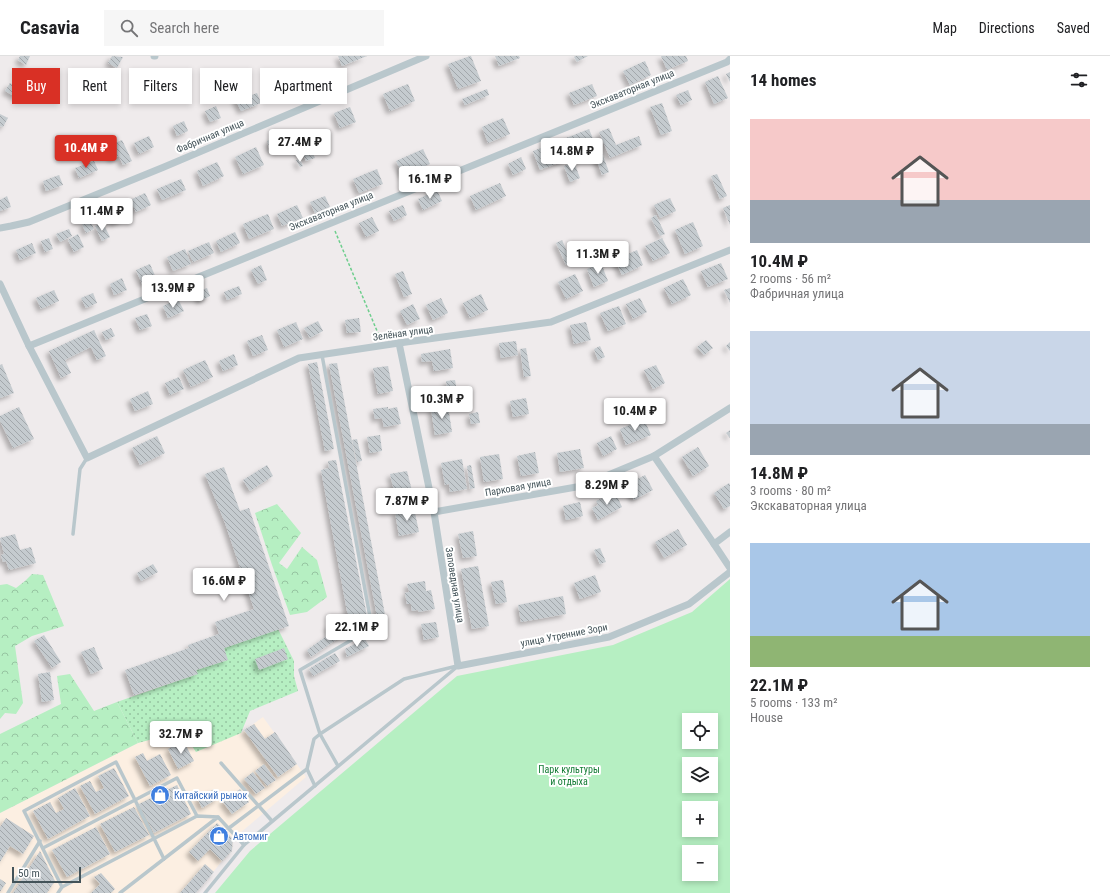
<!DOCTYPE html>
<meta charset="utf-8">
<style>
:root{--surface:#fff;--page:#f6f6f6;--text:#202124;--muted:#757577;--line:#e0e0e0;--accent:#d93025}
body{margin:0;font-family:"Roboto Condensed",sans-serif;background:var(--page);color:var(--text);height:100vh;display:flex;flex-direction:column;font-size:15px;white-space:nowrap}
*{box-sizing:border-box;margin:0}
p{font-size:13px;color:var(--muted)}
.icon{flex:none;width:22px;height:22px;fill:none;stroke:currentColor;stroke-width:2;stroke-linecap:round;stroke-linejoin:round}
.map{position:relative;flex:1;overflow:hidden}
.side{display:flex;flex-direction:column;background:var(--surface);width:380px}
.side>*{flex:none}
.hud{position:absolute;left:12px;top:12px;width:380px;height:36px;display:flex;gap:8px}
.fabs{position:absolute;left:682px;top:657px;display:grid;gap:8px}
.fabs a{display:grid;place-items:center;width:36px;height:36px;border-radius:0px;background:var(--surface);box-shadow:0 2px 6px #0003;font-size:20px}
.scale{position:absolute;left:12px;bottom:10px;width:69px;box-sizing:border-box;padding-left:4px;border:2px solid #435359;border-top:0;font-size:11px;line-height:14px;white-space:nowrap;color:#435359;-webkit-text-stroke:3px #fff;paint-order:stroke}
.price{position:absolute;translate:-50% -34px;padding:0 9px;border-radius:4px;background:#fff;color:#222;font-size:13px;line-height:26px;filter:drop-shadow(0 1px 2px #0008)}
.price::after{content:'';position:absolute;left:50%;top:24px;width:12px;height:9px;margin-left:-6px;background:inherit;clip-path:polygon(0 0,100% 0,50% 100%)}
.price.active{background:var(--accent);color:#fff}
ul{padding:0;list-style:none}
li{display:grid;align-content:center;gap:8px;height:212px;padding:0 20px}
li span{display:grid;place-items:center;height:124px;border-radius:0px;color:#555}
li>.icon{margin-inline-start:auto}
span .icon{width:72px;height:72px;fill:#fffc;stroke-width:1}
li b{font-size:17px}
h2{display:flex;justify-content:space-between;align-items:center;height:48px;padding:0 20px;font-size:17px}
.chip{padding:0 14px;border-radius:0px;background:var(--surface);box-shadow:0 2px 6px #0003;font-size:14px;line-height:36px}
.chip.active{background:var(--accent);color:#fff}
header{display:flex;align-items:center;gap:24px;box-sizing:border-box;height:56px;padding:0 20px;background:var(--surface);border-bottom:1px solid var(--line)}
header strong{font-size:19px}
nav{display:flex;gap:22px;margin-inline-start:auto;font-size:14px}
.search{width:280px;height:36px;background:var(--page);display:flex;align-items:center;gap:10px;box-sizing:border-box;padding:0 14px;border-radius:0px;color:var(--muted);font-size:15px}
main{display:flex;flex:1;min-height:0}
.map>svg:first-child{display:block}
.commercial{fill:#fcefe2}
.grass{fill:url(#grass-dots)}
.forest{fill:url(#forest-crowns)}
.green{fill:#b6efc2;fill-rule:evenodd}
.building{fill:url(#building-back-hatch);filter:url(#shadow)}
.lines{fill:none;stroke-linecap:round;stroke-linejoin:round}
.path{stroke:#6ece8d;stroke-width:1.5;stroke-dasharray:3 2;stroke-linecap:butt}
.lane{stroke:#b9c7cc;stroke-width:3.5}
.street{stroke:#b9c7cc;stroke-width:7}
.labels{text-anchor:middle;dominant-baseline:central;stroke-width:4;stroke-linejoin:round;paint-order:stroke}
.street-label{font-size:10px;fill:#435359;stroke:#fff}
.park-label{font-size:10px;fill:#137b34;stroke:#fff}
.shop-label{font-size:10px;fill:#366cbe;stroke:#fff;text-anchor:start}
</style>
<header>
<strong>Casavia</strong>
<div class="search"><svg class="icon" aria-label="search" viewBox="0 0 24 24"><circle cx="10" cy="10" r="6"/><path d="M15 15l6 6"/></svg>Search here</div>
<nav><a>Map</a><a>Directions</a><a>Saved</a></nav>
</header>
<main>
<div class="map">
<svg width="730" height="837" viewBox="0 0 730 837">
<defs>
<pattern id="grass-dots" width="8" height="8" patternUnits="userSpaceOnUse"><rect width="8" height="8" fill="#b6efc2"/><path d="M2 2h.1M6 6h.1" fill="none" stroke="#96c4a1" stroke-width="1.8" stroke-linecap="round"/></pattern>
<pattern id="forest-crowns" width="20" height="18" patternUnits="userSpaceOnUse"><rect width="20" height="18" fill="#b6efc2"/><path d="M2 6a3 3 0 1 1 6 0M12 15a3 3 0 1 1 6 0" fill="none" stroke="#96c4a1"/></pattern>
<pattern id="building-back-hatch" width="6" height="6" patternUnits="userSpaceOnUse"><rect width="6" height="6" fill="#c5cbcf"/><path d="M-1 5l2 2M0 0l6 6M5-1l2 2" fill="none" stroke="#a2a7ab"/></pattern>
<filter id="shadow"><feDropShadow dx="-3.5" dy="3.5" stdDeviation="2" flood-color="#0004"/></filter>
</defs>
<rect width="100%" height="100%" fill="#efebec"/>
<polygon class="commercial" points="263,661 306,721 233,783 232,795 222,805 196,837 0,837 0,757 138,687 183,675 241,677"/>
<polygon class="grass" points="278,573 294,605 294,620 298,635 250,655 241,677 196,696 182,675 138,687 117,646 197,618 196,614 227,604 224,592"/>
<g class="forest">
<polygon points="277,448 301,477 279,507 287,513 302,491 317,504 327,541 307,556 290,559 272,509 255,457"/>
<polygon points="32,518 43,519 64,570 32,580 15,590 23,647 16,658 5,657 0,663 0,529 7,528 16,532 25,525"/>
<polygon points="70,618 94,655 117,646 138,687 0,757 0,678 61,648 57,620"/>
</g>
<path class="green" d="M730 523V837H215L250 795 457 620 613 589 692 556ZM689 664H711V686H689ZM689 708H711V730H689ZM689 752H711V774H689ZM689 796H711V818H689Z"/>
<g class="building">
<polygon points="20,0 30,0 26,9 18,4"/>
<polygon points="112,0 123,1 117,12 108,7"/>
<polygon points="338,0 367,0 342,10"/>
<polygon points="470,0 471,0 481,25 458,33 448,8"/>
<polygon points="495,0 519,0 520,2 499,10"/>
<polygon points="575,0 588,0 577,6 574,1"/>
<polygon points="661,0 686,0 688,5 667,14"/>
<polygon points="645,5 651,19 630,29 623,15"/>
<polygon points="298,15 304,27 287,34 282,22"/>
<polygon points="730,16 730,26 726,18"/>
<polygon points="25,19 39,27 35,35 20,27"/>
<polygon points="718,20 728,42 714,48 705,26"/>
<polygon points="100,21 111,27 106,36 95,30"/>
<polygon points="10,27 21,33 16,41 5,35"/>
<polygon points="408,28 415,45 390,55 383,38"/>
<polygon points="592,28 597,40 574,49 569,37"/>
<polygon points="487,33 489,39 465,49 462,43"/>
<polygon points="688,34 692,44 681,49 676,39"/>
<polygon points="244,36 246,41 257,37 261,47 241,55 234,40"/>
<polygon points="662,47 672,75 661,79 650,51"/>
<polygon points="216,50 221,62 210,66 205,55"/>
<polygon points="350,51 356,66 340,72 334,57"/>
<polygon points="0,58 8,62 3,71 0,70"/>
<polygon points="503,62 510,78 488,87 482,71"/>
<polygon points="184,65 188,75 177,80 173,70"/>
<polygon points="609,72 616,89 639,80 642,89 610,102 599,76"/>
<polygon points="297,73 301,81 298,83 300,89 293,91 291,85 287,87 283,79"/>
<polygon points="589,73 596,90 573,99 566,82"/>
<polygon points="280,79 285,89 270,95 267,85"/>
<polygon points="149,80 154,91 139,98 134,87"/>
<polygon points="122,84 132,105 123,109 119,100 112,103 106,91"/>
<polygon points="307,84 315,102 306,105 299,90 305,88 304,86"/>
<polygon points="559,85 566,104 540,114 533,95"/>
<polygon points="256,91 264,109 243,118 235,101"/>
<polygon points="423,93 430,108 403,120 396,105"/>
<polygon points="601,94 609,116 602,119 594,96"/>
<polygon points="521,101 526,113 513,119 508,108"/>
<polygon points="300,103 303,110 300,111 296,104"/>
<polygon points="94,105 98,114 79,122 75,112"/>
<polygon points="217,106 224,120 203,130 197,115"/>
<polygon points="574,106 580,122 570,126 564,110"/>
<polygon points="377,113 383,128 359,137 353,123"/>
<polygon points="717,118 727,140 720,143 711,120"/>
<polygon points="59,119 63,129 46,135 43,125"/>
<polygon points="181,123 186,134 162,144 157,133"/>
<polygon points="500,127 506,140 476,154 470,140"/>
<polygon points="437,134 442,145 423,154 418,143"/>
<polygon points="145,137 151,149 136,156 130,144"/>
<polygon points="7,140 11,151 0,155 0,144"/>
<polygon points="325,140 330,151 315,157 310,146"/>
<polygon points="670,142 676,155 660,162 654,149"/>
<polygon points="297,149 303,162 282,170 277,158"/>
<polygon points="403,149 407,159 394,165 389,155"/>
<polygon points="730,149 730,169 723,152"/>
<polygon points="118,152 123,164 113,168 108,156"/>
<polygon points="268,158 274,173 249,183 243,168"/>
<polygon points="656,159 665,178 660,180 651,162"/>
<polygon points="372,161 379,175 366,181 359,167"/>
<polygon points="90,164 94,173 86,177 82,168"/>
<polygon points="693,166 703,190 685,198 675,174"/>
<polygon points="103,167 110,181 102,185 95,170"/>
<polygon points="69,173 72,180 60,186 56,178"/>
<polygon points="235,176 240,187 221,196 216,185"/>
<polygon points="78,178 84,191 74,196 68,184"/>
<polygon points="49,182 53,193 45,196 41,185"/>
<polygon points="662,182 670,197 653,205 645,190"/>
<polygon points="562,184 572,207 566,209 556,187"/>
<polygon points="209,186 214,197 193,206 188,195"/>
<polygon points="32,187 36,197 20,204 16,194"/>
<polygon points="185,193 191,208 173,215 167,201"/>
<polygon points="637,194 643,209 622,219 615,204"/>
<polygon points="601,207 608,225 594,231 587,213"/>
<polygon points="721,207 728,223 708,231 701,215"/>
<polygon points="150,208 156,222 142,228 136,214"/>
<polygon points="261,209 267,224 258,228 251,214"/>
<polygon points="403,215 412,238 404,241 395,218"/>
<polygon points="575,218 583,235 566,243 558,226"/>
<polygon points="122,222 127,234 114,239 110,228"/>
<polygon points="683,223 691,239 672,248 664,232"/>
<polygon points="239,230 242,238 227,244 224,236"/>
<polygon points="207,232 210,240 200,245 196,236"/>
<polygon points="730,232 730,247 724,234"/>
<polygon points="54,234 59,245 41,253 36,242"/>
<polygon points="93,237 97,247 86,252 81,242"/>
<polygon points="481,238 488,254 470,262 463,247"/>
<polygon points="441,242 448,257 433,264 426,249"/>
<polygon points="640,242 647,256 633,263 626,248"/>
<polygon points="178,243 184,255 168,262 163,250"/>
<polygon points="413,248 420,263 407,269 400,255"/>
<polygon points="619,250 626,268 608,275 600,257"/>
<polygon points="147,258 152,270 140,274 135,262"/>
<polygon points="359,262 361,276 347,277 345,264"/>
<polygon points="318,265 323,275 310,282 304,272"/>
<polygon points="296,266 303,283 284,291 277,274"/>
<polygon points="586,266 591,284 574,288 570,269"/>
<polygon points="111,272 115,280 106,284 102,276"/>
<polygon points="94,274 106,300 97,304 91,291 65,304 71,317 61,322 49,295"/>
<polygon points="262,279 268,294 253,300 247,285"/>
<polygon points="706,284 713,292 704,299 697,291"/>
<polygon points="516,285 518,299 501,302 499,287"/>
<polygon points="730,286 730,295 726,290"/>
<polygon points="600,290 605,301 598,304 594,293"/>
<polygon points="526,292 531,320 524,321 520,293"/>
<polygon points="450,293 453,312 434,315 432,305 422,306 421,298"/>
<polygon points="234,298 238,309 223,315 219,305"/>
<polygon points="205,304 213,321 191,331 183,314"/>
<polygon points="317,306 334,393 325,395 308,308"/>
<polygon points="337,307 387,569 379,571 329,308"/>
<polygon points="2,308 14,337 0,342 0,309"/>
<polygon points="656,309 665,327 653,333 644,314"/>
<polygon points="388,310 393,335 378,338 373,312"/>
<polygon points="179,321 184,333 170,339 165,327"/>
<polygon points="455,324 457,335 448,337 446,325"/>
<polygon points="148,335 153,348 135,355 130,343"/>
<polygon points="526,342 529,358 513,361 510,345"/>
<polygon points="448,350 452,376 435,379 431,353"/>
<polygon points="19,351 34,383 13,392 0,365 0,360"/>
<polygon points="388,351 388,353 397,351 401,368 384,371 382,362 375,363 373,353"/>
<polygon points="478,356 480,367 471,368 469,358"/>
<polygon points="644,363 651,379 626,389 620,373"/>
<polygon points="730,374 730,382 726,377"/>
<polygon points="380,379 382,395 370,397 367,381"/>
<polygon points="157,380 165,397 140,409 132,392"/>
<polygon points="611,380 617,393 603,400 597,387"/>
<polygon points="357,383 362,405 357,406 352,384"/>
<polygon points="698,391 709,410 693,420 682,401"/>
<polygon points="580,393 584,412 560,416 557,397"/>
<polygon points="535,396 539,417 521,420 517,400"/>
<polygon points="499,398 503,423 484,426 480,401"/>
<polygon points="462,403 467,433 450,436 449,428 445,429 441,407"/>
<polygon points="336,404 369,570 352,573 311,601 307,594 331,577 327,571 335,566 339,572 349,566 321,414 329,412 328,405"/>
<polygon points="267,409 273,420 250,435 243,424"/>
<polygon points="471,409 475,432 470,433 467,410"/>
<polygon points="224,411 240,455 249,452 289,570 224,592 228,604 196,614 198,618 134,639 125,614 189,592 188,589 219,578 215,566 254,553 225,467 205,418"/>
<polygon points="407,415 412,435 395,439 390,418"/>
<polygon points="645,419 653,434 634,444 626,429"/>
<polygon points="729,427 730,429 730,450 724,453 714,437"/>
<polygon points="615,436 622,451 598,464 592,452 598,449 596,445"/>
<polygon points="580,446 583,460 566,464 563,450"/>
<polygon points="414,452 419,476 399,480 395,456"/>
<polygon points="678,473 687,489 664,502 655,486"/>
<polygon points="473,475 477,500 463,502 458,478"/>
<polygon points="15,478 20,494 31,491 36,507 9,514 6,505 3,506 1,499 4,498 0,482"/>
<polygon points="600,492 606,506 600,508 594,494"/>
<polygon points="153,508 158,516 141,525 137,517"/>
<polygon points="478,510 489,570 472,573 461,513"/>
<polygon points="595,519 601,536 580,543 574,527"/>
<polygon points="503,524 507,546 496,548 491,526"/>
<polygon points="425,525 426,535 431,534 435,553 419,556 418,554 412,555 411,548 407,548 405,537 409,536 407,528"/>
<polygon points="563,540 566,558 521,566 518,549"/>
<polygon points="436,566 439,581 424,584 421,568"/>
<polygon points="44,579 61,606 52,612 34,585"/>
<polygon points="365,583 369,590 347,601 345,593"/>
<polygon points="94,591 103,613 91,618 81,596"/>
<polygon points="284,592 288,603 259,614 255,603"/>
<polygon points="335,597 340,605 313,620 309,613"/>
<polygon points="50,616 54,644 42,646 38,618"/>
<polygon points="254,668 265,683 275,676 297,708 278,721 244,674"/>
<polygon points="183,684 194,705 178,713 168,693"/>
<polygon points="143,697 147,705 160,698 171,719 150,730 135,701"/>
<polygon points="264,708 276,724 267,730 255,715"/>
<polygon points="114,712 129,740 95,758 80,730 90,725 96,736 104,732 98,720"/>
<polygon points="253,716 265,732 256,738 244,723"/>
<polygon points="177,729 191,758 154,777 139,748"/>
<polygon points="75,732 90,760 48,783 33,755 50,746 56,757 64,753 58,742"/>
<polygon points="214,733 219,742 202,752 197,742"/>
<polygon points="240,733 249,746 232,758 222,745"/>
<polygon points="134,751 149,779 115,796 100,768"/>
<polygon points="6,762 34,780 23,798 10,790 0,806 0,771"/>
<polygon points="217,767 233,783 232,795 222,805 210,793 198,805 189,796"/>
<polygon points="96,771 110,798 67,821 52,794"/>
<polygon points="40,795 55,825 47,837 13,837"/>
<polygon points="205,808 214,816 196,837 180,837"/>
<polygon points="101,817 115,833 111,837 91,837 100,828 94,821"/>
<polygon points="0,823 6,827 0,836"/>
</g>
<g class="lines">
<polyline class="path" points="335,175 380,282"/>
<g class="lane">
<polyline points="322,299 372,572 300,614 320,678 338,710"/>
<polyline points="73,478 80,413 87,402"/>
<polyline points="221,707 272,765"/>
<polyline points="307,713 315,730"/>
<polyline points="218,761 244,789"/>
<polyline points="229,772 307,713 314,683 320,678 404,623 457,610"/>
<polyline points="43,792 135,744 164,803"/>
<polyline points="62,831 24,755 116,706 135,744 177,722 197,760"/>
<polyline points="8,837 40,785"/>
<polyline points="58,837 62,831 197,760 218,761 120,837"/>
<polyline points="205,837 244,789 458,610"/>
</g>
<g class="street">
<polyline points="154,0 155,0"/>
<polyline points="0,172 11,170 29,166 164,111 426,0"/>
<polyline points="0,228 29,290 87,402 299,302 399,287 551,266 730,194"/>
<polyline points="399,287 434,456 458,610 609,581 689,548 730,516"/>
<polyline points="29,290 727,6 730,3"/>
<polyline points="654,400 714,488"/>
<polyline points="434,456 582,430 654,400 730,352"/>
<polyline points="730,476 714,488 730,512"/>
</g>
</g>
<defs>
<g id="shop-disc" transform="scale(1)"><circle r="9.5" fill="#3f7fe0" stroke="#fff"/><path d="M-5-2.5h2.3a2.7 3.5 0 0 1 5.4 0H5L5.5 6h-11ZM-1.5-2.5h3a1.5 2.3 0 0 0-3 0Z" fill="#fff"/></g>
</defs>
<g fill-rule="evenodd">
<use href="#shop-disc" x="160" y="739"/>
<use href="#shop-disc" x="219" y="780"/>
</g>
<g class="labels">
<g class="street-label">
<text transform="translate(632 33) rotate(-22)">Экскаваторная улица</text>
<text transform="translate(210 80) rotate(-23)">Фабричная улица</text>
<text transform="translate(331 155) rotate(-22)">Экскаваторная улица</text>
<text transform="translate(403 277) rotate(-8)">Зелёная улица</text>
<text transform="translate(518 431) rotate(-10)">Парковая улица</text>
<text transform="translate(455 529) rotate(81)">Заповедная улица</text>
<text transform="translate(564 579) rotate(-11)">улица Утренние Зори</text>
</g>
<g class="park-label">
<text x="569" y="713">Парк культуры<tspan x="569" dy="12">и отдыха</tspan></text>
</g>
<g class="shop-label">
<text x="174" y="739">Китайский рынок</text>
<text x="233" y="780">Автомиг</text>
</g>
</g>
</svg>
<div class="fabs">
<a><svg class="icon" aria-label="locate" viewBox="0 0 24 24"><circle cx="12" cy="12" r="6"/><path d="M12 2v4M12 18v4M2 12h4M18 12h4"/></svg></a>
<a><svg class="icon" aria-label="layers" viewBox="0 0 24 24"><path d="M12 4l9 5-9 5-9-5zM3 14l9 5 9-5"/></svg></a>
<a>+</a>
<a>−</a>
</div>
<div class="scale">50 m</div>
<b class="price" style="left:300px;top:107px">27.4M ₽</b>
<b class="price active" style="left:86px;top:113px">10.4M ₽</b>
<b class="price" style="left:572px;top:116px">14.8M ₽</b>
<b class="price" style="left:430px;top:144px">16.1M ₽</b>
<b class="price" style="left:102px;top:176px">11.4M ₽</b>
<b class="price" style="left:598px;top:219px">11.3M ₽</b>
<b class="price" style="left:173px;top:253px">13.9M ₽</b>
<b class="price" style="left:442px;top:364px">10.3M ₽</b>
<b class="price" style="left:635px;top:376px">10.4M ₽</b>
<b class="price" style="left:607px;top:450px">8.29M ₽</b>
<b class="price" style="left:407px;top:466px">7.87M ₽</b>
<b class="price" style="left:224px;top:546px">16.6M ₽</b>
<b class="price" style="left:357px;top:592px">22.1M ₽</b>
<b class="price" style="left:181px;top:699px">32.7M ₽</b>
<div class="hud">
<a class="chip active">Buy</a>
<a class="chip">Rent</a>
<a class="chip">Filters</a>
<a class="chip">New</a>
<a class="chip">Apartment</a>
</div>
</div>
<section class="side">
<h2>14 homes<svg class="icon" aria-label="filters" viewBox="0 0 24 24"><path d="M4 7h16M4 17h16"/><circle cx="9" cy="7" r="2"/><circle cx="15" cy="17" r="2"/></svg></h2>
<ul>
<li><span style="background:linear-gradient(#f6c9c9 65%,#9aa5b1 0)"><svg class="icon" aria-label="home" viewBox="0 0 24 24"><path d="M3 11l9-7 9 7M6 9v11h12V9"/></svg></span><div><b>10.4M ₽</b><p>2 rooms · 56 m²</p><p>Фабричная улица</p></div></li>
<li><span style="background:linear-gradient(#c9d6e8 75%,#9aa5b1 0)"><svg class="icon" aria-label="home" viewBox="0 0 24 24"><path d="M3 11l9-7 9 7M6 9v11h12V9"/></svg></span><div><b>14.8M ₽</b><p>3 rooms · 80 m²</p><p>Экскаваторная улица</p></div></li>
<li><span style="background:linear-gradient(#a9c7e8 75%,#8fb573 0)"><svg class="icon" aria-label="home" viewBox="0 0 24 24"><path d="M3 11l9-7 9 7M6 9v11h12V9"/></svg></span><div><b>22.1M ₽</b><p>5 rooms · 133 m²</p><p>House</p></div></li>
</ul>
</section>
</main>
